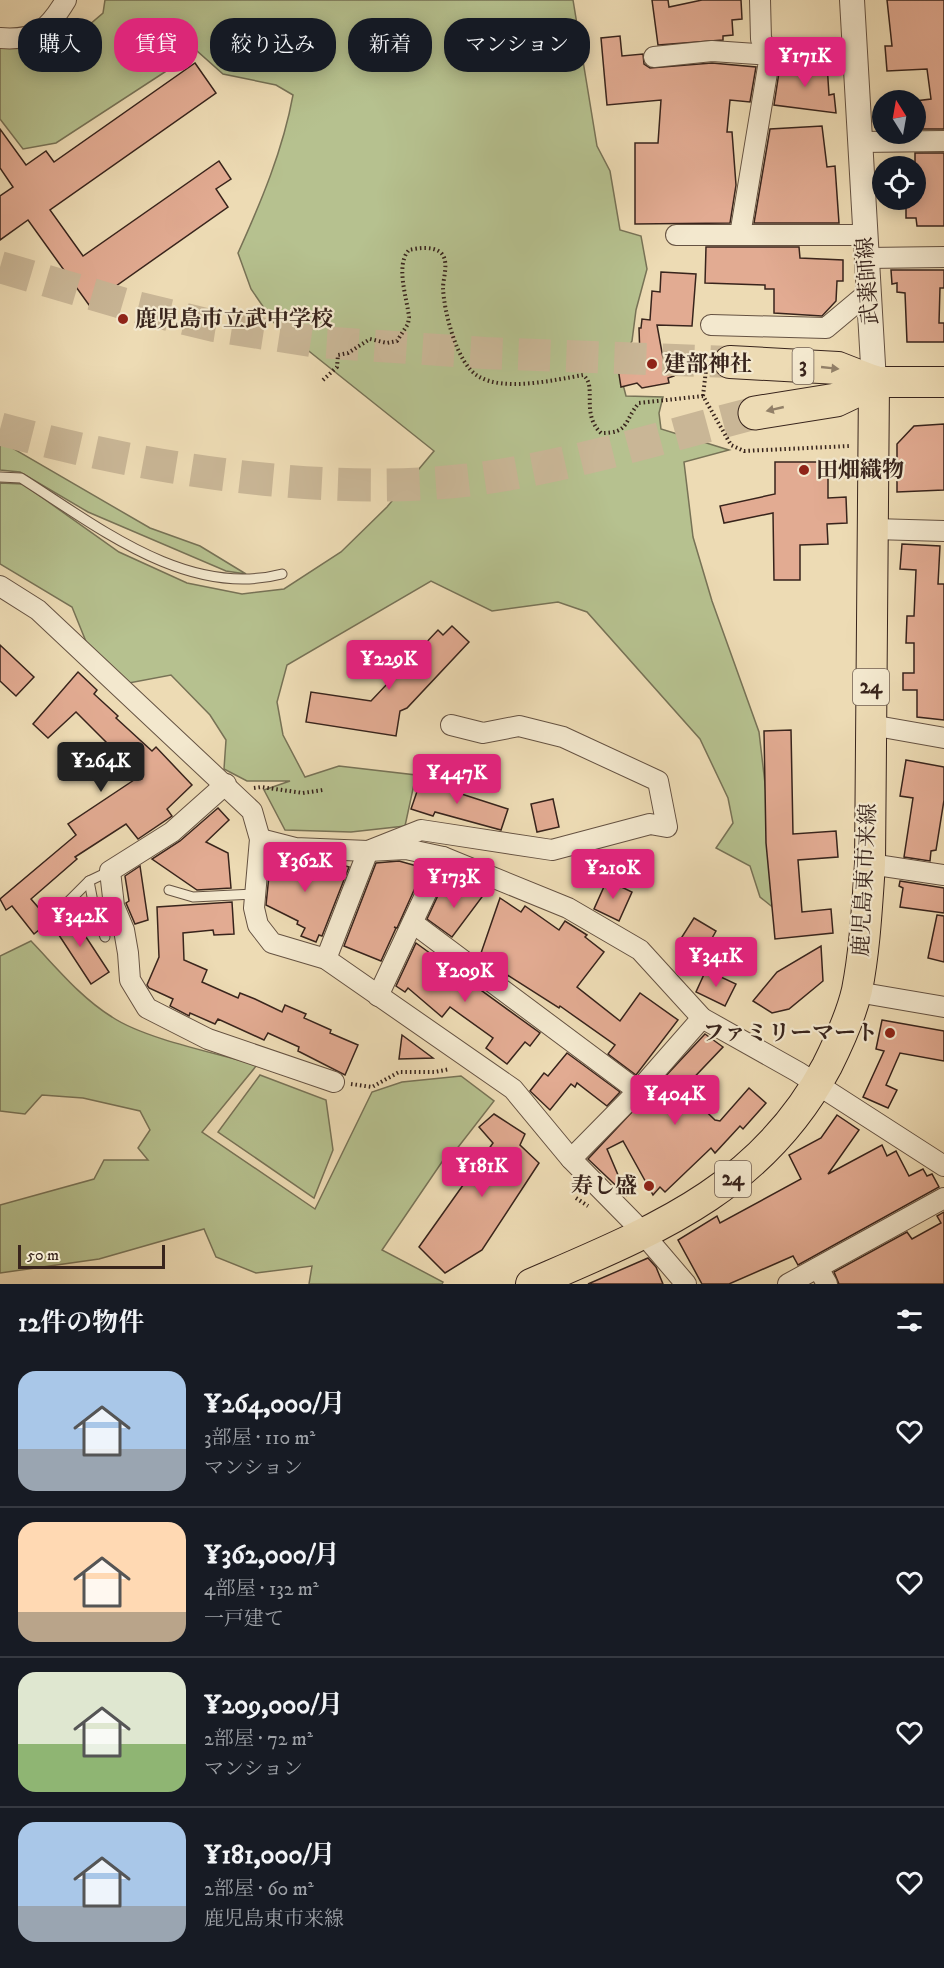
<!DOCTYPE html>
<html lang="ja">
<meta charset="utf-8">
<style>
:root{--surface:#171b24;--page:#20242c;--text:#f1f3f6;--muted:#9ea1a6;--line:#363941;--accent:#db2777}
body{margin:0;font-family:"IM FELL DW Pica","Noto Serif JP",serif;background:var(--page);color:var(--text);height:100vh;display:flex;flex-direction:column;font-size:22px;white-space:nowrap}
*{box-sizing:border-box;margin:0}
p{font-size:20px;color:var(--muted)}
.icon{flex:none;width:33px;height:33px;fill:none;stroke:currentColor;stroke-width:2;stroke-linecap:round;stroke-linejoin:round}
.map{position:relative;height:1284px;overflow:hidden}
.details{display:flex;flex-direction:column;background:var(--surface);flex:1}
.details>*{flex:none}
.hud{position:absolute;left:18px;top:18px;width:600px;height:54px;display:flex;gap:12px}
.needle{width:39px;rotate:349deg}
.tools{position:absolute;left:872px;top:90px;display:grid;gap:12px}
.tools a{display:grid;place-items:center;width:54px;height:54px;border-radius:50%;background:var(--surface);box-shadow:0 3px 15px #0003;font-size:30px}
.scale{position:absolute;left:18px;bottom:15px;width:147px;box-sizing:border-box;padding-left:6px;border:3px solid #38241c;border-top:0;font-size:16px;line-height:21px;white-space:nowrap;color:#38241c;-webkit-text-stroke:4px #f3e8ce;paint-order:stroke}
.price{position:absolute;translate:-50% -51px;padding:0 14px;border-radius:6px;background:var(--accent);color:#fff;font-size:20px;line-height:39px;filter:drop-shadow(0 2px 3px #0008)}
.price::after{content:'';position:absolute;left:50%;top:36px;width:18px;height:14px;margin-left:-9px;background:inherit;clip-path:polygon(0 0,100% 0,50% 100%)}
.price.current{background:#222;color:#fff}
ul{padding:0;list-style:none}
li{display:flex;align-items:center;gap:18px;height:150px;padding:0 18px}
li+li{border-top:2px solid var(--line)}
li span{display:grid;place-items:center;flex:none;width:168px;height:120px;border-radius:18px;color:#555}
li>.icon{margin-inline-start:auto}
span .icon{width:72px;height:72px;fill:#fffc;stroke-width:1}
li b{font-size:26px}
h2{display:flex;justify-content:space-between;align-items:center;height:72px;padding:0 18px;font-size:26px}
.tag{padding:0 21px;border-radius:24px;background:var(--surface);box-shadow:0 3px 15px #0003;font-size:21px;line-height:54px}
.tag.current{background:var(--accent);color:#fff}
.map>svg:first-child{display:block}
.green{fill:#b6c18f;stroke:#777256;stroke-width:1.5}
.building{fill:#e2ab92;stroke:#38241c;stroke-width:1.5}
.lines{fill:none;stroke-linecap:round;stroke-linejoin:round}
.trunk-tunnel{stroke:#c9b696;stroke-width:32;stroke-dasharray:32 16;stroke-linecap:butt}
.motorway-tunnel{stroke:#c9b696;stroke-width:33;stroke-dasharray:33 16;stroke-linecap:butt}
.service-casing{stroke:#655242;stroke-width:11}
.minor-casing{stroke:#655242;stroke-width:22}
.tertiary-casing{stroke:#655242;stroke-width:26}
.primary-casing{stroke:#38241c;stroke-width:32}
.trunk-casing{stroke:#38241c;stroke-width:34}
.motorway-casing{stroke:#38241c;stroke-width:35}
.path{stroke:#38241c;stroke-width:4;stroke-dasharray:1.5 3;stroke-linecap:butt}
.service{stroke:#f3e8ce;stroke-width:9}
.minor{stroke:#f3e8ce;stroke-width:20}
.tertiary{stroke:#f3e8ce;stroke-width:24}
.primary{stroke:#eddbb4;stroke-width:30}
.trunk{stroke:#eddbb4;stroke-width:32}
.motorway{stroke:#eddbb4;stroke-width:33}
.oneway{fill:#928068}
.poi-dot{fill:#8f2418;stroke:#f3e8ce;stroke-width:2}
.labels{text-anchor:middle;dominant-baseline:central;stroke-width:4.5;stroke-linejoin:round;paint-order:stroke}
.shield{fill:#f3e8ce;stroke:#705f51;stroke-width:1.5}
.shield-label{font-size:21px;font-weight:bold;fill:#38241c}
.street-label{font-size:22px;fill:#38241c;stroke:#f3e8ce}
.poi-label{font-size:22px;font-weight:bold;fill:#38241c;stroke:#f3e8ce;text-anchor:start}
</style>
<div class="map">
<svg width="944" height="1284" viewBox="0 0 944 1284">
<rect width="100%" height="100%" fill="#eddbb4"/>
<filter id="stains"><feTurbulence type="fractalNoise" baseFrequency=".00333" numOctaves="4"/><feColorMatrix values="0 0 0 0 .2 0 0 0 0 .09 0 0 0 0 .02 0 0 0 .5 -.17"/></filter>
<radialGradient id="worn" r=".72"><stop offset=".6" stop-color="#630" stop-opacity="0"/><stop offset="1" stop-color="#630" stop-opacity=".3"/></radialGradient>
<g class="green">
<path d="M105 0H573L597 146 610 171 620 230 641 236 647 269 636 310 632 341 618 365 626 396 663 397 659 413 661 429 729 450 684 462 693 537 712 601 759 732 780 913 760 897 750 866 716 848 733 823 728 798 700 739 587 612 558 602 492 611 431 581 287 665 277 702 283 735 305 777 339 766 416 775 405 826 351 832 285 830 264 790 290 781H247L224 769 226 740 210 715 171 675 129 683 87 644 72 607 0 564V483L23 484 119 552 187 583 242 594 284 589 341 552 387 507 434 451 275 324 251 289 238 253C261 202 283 150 293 95L276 85 223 74 197 51 56 143 23 149 0 119V42H45L75 37 103 13Z"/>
<polygon points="0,441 150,528 200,546 246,574 226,571 88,512 20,472 0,470"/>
<path d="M31 941C57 968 80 997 112 1017 145 1039 216 1053 257 1065L202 1132 315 1209 372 1092 402 1082 461 1076 494 1101 452 1155 446 1156 382 1250 443 1282 442 1284H309L312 1266 256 1273 216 1257 204 1229 99 1259 0 1273V1205L94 1179 104 1160H148L138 1148 150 1130 140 1111 83 1098 42 1095 25 1114 0 1111V956Z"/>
<polygon points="260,1075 326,1100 333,1150 314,1198 218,1132"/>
</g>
<g class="building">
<polygon points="652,0 668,0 669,7 702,0 741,0 742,19 732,20 733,35 723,36 723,40 658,45"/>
<polygon points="887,0 944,0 944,129 915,129 915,101 931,99 927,69 887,71 885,46 892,46"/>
<polygon points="620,36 622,56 643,54 644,64 650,68 712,63 756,67 750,102 730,100 727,132 732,132 736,185 730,223 635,224 635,143 658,143 661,100 607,105 601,38"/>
<polygon points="195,63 216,93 50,210 83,256 219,161 231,179 216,189 228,207 89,305 28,220 0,240 0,196 13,187 0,168 0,129 26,165 46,151 54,162"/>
<polygon points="827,64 829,95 834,94 836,113 774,105 780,66"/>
<polygon points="822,126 827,167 835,166 839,223 754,223 770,129"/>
<polygon points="915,153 944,153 944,226 917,226 916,218 906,218 906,200 915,200"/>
<polygon points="706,247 799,247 800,258 843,260 843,281 837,281 836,301 822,316 774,313 774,289 765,289 765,285 705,283"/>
<polygon points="891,270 944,270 944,288 940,288 939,323 944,323 944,342 907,342 905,293 897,292 897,283 892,284"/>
<polygon points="661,272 696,274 692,326 657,325 663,358 671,357 674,376 668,378 669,383 642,388 637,383 621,387 618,368 633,365 636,358 640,357 639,328 641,328 642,319 650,320 652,291 660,292"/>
<polygon points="944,424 944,490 897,492 897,444 914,426"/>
<polygon points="775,462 820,462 828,473 828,498 846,497 847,523 827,524 828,544 800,545 800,580 774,580 773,513 724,523 720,506 775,494"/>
<polygon points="902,544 940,546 938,584 944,584 944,720 917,717 917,690 903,690 903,673 914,673 914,643 906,643 907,616 914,616 916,570 900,569"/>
<polygon points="452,626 469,642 407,708 400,711 396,736 306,722 311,692 371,701 438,630 443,635"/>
<polygon points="0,645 34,677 16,696 0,681"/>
<polygon points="78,672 97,690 94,694 118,716 116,718 152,751 156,747 192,785 167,809 172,816 138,839 126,824 75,857 77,859 31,899 50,921 34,934 12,906 6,910 0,899 76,835 68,824 140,776 76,712 48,738 33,724"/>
<polygon points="791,730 793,834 836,831 838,857 798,860 802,912 831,909 833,933 775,939 766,843 764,731"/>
<polygon points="906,760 944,767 944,800 936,850 931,851 930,861 904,857 913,798 900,796"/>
<polygon points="422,777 444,785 443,788 508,809 501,830 435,812 433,816 411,809"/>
<polygon points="553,799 559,827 537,832 531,804"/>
<polygon points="218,808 229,820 206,842 228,853 231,888 197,890 152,859 180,841"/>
<polygon points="274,855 300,860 327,872 332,862 349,867 322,936 319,935 316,942 301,936 305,928 297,924 298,921 266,905 270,866"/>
<polygon points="399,861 424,868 397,928 394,927 396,928 381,961 344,946 376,863"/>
<polygon points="140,866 148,920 135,924 126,903 129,901 125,876"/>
<polygon points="607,880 632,892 619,921 594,909"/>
<polygon points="900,881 944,888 944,913 900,907 903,888 899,886"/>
<polygon points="470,882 485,893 452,937 427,919 441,889 456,900"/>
<polygon points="500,898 521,912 525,906 559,930 565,921 587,935 585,937 604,952 577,987 620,1021 640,993 678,1020 636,1075 608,1054 615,1045 560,1006 559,1008 501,971 506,965 480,956"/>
<polygon points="232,902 234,934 214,935 213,930 183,933 184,960 207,970 202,982 238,998 240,993 255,999 282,1012 285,1005 306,1014 304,1018 331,1030 330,1033 358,1045 345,1075 298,1051 299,1047 268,1033 264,1040 218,1019 215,1024 190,1013 189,1016 170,1006 173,999 149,988 147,985 159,957 157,907"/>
<polygon points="69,911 109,972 91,984 51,923"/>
<polygon points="937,915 944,916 944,962 928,958"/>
<polygon points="694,918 716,931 703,954 680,940"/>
<polygon points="416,943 540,1033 530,1046 525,1042 507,1064 486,1048 493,1038 450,1007 442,1017 408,988 405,992 396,986"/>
<polygon points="821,946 823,981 789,1009 772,1013 753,1001 777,972"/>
<polygon points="706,970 736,984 725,1006 696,992"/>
<polygon points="882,1020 944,1031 944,1061 900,1053 886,1085 897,1090 888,1108 863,1097 884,1051 876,1049"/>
<polygon points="705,1034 723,1047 683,1089 715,1120 720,1121 749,1088 766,1103 743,1129 740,1126 715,1153 711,1148 665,1192 660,1187 653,1195 623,1141 607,1149 627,1196 588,1159"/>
<polygon points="402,1035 433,1058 399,1059"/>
<polygon points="567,1053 620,1092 607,1106 577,1083 575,1087 571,1084 550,1110 530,1091 544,1073 548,1076"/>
<polygon points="494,1114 525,1134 520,1145 539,1163 482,1250 445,1273 419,1247 493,1143 479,1127"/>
<polygon points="837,1115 859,1130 828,1174 882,1145 887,1156 896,1151 909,1176 923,1169 927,1176 932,1174 939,1187 798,1265 793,1256 729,1284 702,1284 678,1240 717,1216 720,1223 801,1179 789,1155 821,1138"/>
<polygon points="944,1212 944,1284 839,1284 834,1272 907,1232 912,1239 941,1223 937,1216"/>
<polygon points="648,1258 656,1267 663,1284 588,1284"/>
</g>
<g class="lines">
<polyline class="trunk-tunnel" points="0,267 132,306 214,326 318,342 485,353 730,362"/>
<path class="motorway-tunnel" d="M0 429C146 469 325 498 477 479 571 466 663 437 755 413"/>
<g class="service-casing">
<g id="service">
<path d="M0 477 21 478C97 526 187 599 282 574"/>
<polyline points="89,881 94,907 105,937"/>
<polyline points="169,890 193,897 254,894"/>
<polyline points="57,913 89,881 110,871"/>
</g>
</g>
<g class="minor-casing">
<g id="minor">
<polyline points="760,0 761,39 770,55 854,50"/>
<path d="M0 38C36 41 48 30 66 0"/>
<polyline points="654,57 712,51 770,55 740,235"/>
<polyline points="860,142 944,141"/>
<polyline points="676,235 865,235"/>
<polyline points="867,258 944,257"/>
<polyline points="711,325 826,328 869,292"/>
<polyline points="874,529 944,531"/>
<polyline points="0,586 38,610 252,811 260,839 254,908 258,925 272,943 326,959 513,1089 571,1159 633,1222 686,1284"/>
<polyline points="871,725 944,738"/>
<polyline points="226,784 172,832 110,871 114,906 124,930 128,953 130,980 147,1008 208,1039 334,1082"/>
<polyline points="260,839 295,848 368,851 406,849 443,857 568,908 640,950 702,1018 798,1072 944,1166"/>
<polyline points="870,864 944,875"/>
<polyline points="413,923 638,1091"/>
<polyline points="326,959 368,851 421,830 552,850 650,824 667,827 658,781 563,737 519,726 483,733 451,725"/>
<polyline points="857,992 944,1007"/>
<polyline points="378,996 443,857"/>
<polyline points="571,1159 638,1091 702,1018"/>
<polyline points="818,1268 827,1284"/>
<polyline points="788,1284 944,1198"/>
</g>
</g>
<g class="tertiary-casing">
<polyline id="tertiary" points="852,0 874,382"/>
</g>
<g class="primary-casing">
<path id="primary" d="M531 1284C653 1231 761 1190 827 1066 839 1042 851 1016 857 990 865 949 867 906 870 864L874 382H944"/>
</g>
<g class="trunk-casing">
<polyline id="trunk" points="730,362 838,368 874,382"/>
</g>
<g class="motorway-casing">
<polyline id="motorway" points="755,413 836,400 874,382"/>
</g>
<g class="path">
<path d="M323 380 337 367 338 355 348 353 370 339 387 343 397 341 408 324 409 317C407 298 395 265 409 250 418 248 432 246 440 252 450 260 443 278 443 288 444 312 457 364 478 376 503 392 555 380 583 375 598 386 580 413 601 433 630 433 623 422 639 403L703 396 731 445 744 451 850 446"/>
<polyline points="703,396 706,370"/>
<polyline points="254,788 261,787 303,793 323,790"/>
<polyline points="351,1084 372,1087 399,1072 435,1072 450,1069"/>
<polyline points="576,1198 588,1206"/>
</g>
<use href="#service" class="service"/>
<use href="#minor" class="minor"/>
<use href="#tertiary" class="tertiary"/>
<use href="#primary" class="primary"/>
<use href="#trunk" class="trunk"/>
<use href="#motorway" class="motorway"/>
</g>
<defs><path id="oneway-solid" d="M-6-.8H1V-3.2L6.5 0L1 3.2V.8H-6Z" transform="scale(1.5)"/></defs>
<g class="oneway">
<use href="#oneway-solid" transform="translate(830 368) rotate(6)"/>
<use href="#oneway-solid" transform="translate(775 409) rotate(167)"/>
</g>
<g class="poi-dot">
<circle cx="123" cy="319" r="6"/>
<circle cx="652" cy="364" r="6"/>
<circle cx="804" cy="470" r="6"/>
<circle cx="890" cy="1033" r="6"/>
<circle cx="649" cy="1186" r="6"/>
</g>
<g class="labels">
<g class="shield">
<rect x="792.5" y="348" width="21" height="36" rx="4.5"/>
<rect x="853" y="669" width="36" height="36" rx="4.5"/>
<rect x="715" y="1161" width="36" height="36" rx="4.5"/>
</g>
<g class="shield-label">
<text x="803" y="366">3</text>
<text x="871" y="687">24</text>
<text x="733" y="1179">24</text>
</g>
<g class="street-label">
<text transform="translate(868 281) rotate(-94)">武薬師線</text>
<text transform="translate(865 880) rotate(-87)">鹿児島東市来線</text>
</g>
<g class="poi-label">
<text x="135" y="319">鹿児島市立武中学校</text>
<text x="664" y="364">建部神社</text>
<text x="816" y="470">田畑織物</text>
<text x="878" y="1033" text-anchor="end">ファミリーマート</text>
<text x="637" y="1186" text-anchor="end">寿し盛</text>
</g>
</g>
<rect width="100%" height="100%" filter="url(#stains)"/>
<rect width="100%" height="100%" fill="url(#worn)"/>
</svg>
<div class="tools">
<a><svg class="needle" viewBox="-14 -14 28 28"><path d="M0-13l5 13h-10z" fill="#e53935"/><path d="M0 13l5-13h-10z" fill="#9ea1a6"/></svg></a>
<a><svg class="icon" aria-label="locate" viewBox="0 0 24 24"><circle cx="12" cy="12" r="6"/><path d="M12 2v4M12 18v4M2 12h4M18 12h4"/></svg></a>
</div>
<div class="scale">50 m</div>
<b class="price" style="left:805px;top:88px">¥171K</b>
<b class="price" style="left:389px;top:691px">¥229K</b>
<b class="price current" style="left:101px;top:793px">¥264K</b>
<b class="price" style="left:457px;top:805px">¥447K</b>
<b class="price" style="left:305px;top:893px">¥362K</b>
<b class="price" style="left:613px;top:900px">¥210K</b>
<b class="price" style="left:454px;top:909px">¥173K</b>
<b class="price" style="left:80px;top:948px">¥342K</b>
<b class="price" style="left:716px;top:988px">¥341K</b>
<b class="price" style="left:465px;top:1003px">¥209K</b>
<b class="price" style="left:675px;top:1126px">¥404K</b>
<b class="price" style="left:482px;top:1198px">¥181K</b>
<div class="hud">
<a class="tag">購入</a>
<a class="tag current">賃貸</a>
<a class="tag">絞り込み</a>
<a class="tag">新着</a>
<a class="tag">マンション</a>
</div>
</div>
<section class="details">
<h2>12件の物件<svg class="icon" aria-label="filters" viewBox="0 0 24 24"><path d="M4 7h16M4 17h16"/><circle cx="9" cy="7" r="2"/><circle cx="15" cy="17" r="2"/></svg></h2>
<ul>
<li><span style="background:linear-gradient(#a9c7e8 65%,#9aa5b1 0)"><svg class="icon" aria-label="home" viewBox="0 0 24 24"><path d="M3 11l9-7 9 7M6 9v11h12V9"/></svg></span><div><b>¥264,000/月</b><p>3部屋 · 110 m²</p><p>マンション</p></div><svg class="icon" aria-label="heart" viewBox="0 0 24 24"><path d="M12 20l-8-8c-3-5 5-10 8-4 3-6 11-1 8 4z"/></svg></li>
<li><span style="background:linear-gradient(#ffd9b3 75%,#b9a48a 0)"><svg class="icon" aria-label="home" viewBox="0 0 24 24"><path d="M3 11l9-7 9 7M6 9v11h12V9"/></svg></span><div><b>¥362,000/月</b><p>4部屋 · 132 m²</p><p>一戸建て</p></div><svg class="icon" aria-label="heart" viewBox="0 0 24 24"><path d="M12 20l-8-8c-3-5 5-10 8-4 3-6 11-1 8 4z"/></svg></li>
<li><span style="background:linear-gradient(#dfe7d0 60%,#8fb573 0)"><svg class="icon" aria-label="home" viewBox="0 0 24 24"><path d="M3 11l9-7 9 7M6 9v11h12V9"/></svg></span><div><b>¥209,000/月</b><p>2部屋 · 72 m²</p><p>マンション</p></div><svg class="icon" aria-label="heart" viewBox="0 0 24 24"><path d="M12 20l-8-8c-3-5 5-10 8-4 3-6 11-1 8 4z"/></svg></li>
<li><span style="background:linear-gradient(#a9c7e8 70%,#9aa5b1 0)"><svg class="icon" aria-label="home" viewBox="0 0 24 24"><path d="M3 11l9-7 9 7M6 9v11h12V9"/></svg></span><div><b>¥181,000/月</b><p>2部屋 · 60 m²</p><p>鹿児島東市来線</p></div><svg class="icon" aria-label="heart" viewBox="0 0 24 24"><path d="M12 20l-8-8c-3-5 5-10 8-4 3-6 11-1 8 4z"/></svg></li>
</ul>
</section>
